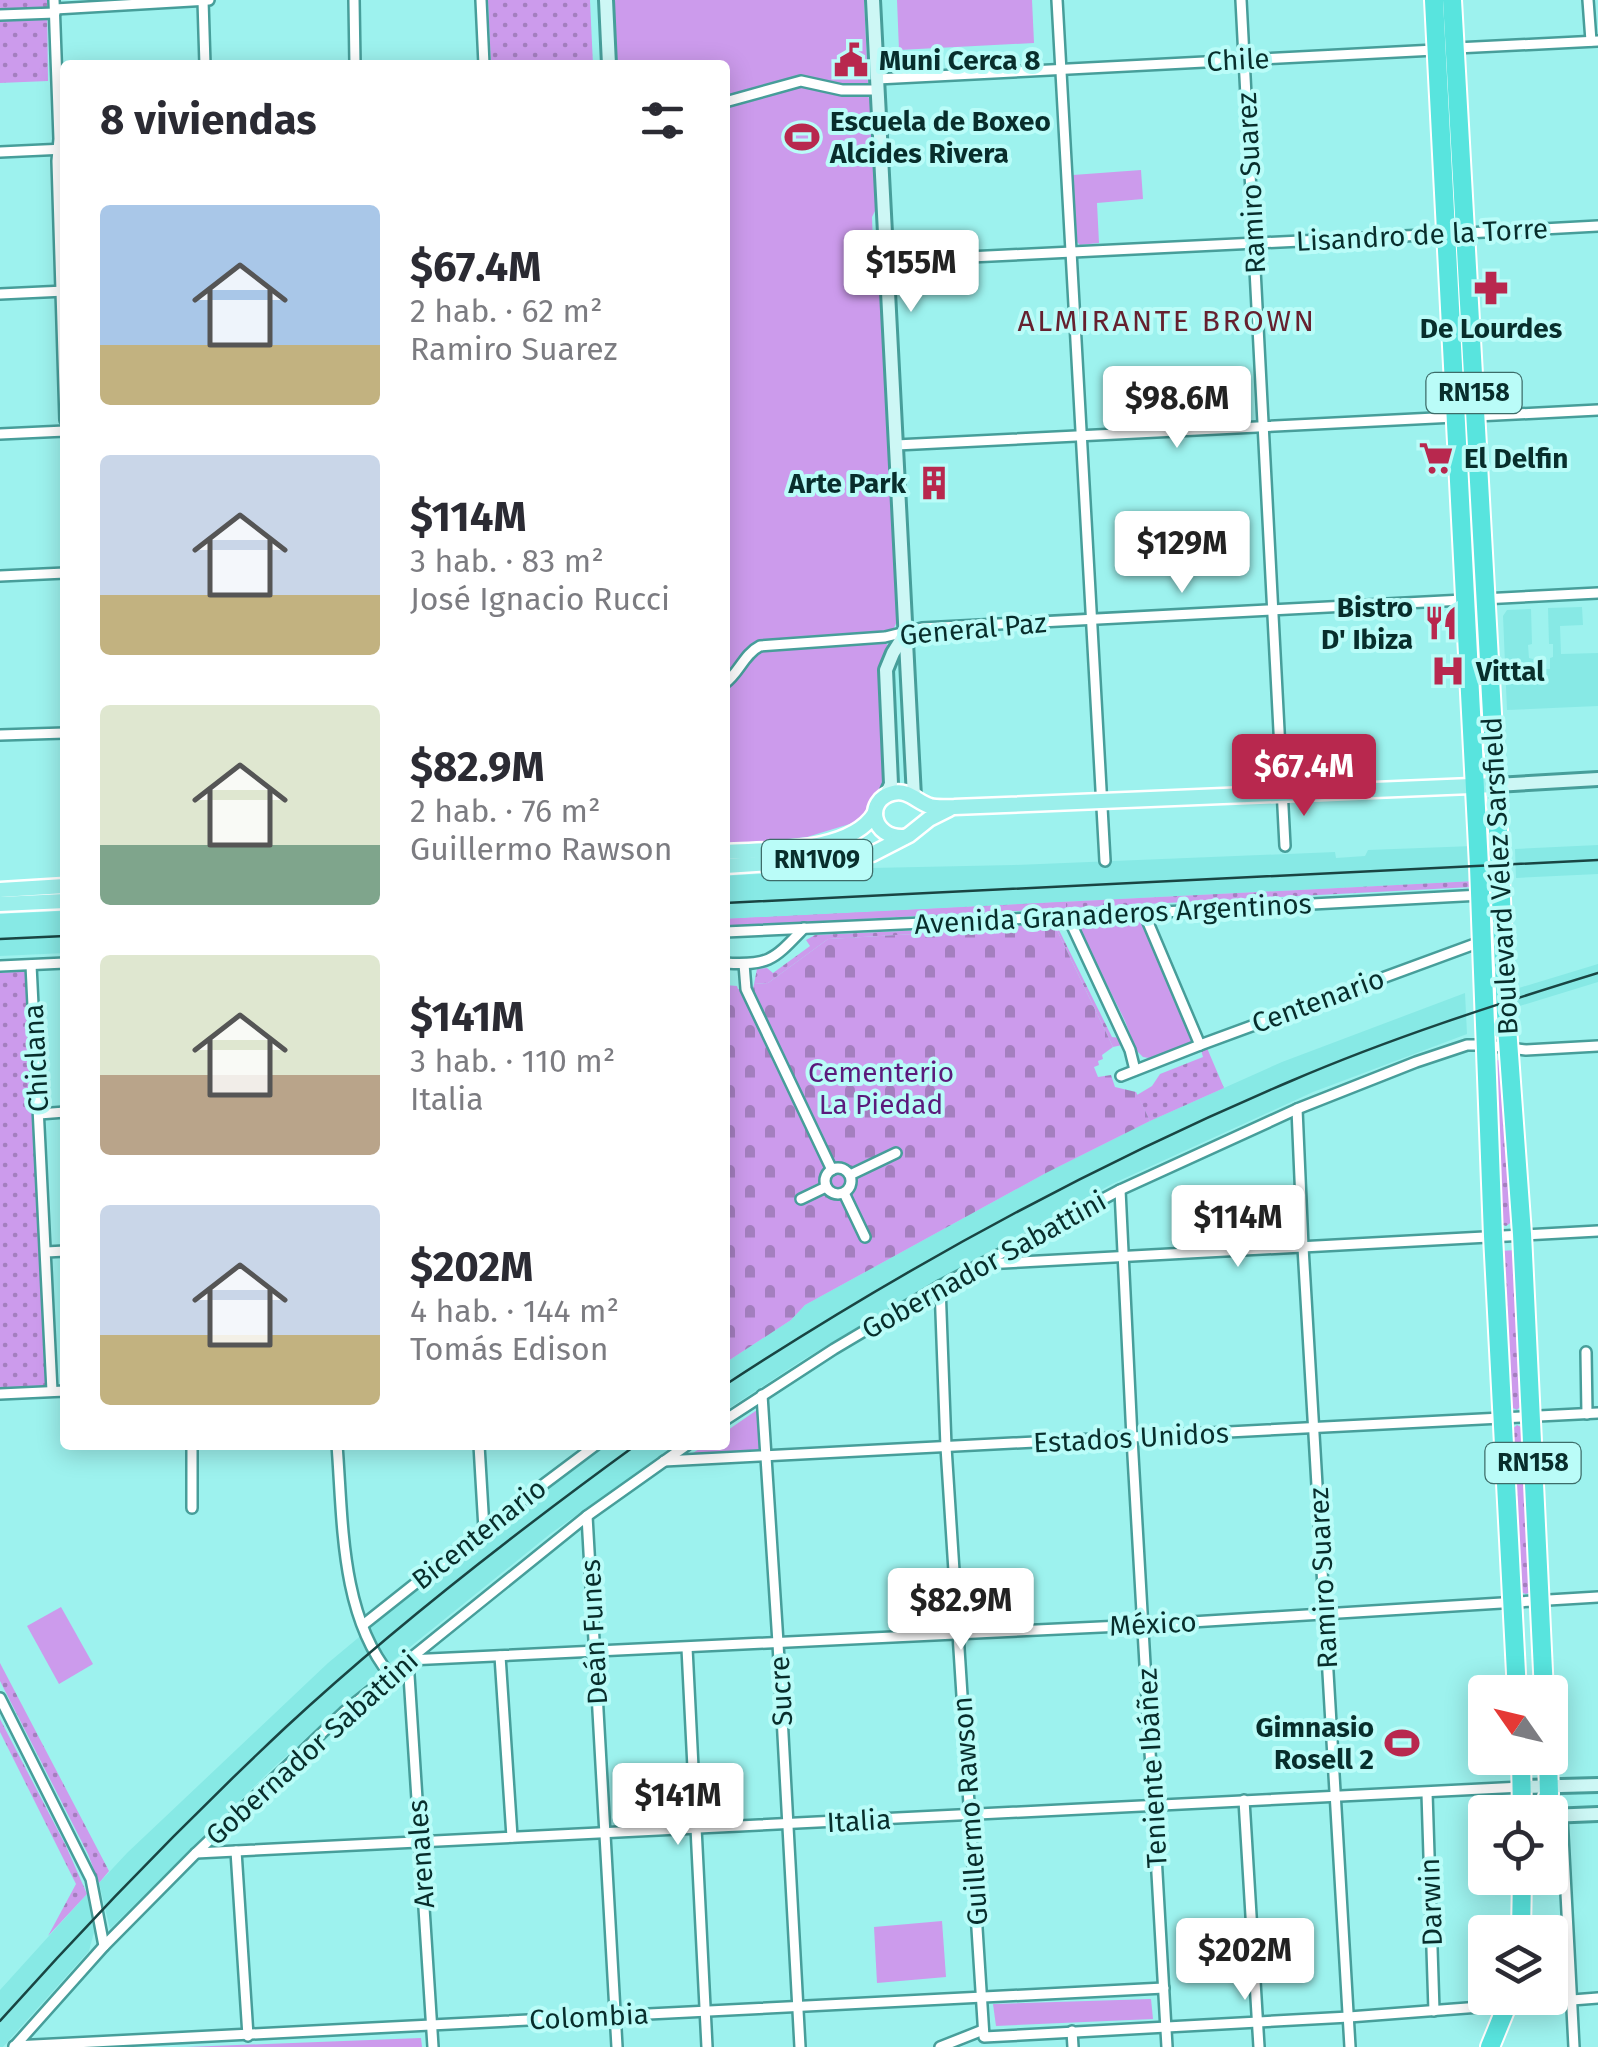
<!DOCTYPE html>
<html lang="es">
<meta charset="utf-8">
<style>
:root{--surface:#fff;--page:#f2f2f3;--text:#2b2b33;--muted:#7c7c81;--accent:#b8284e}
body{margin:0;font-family:"Fira Sans",sans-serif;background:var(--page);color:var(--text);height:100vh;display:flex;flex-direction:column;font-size:38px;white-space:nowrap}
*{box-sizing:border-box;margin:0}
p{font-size:32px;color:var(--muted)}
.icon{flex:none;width:55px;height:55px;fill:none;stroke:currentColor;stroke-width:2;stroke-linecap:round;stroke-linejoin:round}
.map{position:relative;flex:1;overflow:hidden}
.details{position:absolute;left:60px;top:60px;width:670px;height:1390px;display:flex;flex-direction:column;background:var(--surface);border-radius:10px;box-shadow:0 5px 25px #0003}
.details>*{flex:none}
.needle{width:65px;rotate:304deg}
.buttons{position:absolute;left:1468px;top:1675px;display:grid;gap:20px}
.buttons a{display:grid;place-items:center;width:100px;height:100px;border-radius:10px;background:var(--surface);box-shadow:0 5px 25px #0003;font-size:50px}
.price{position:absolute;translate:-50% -85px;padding:0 22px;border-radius:10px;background:#fff;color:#222;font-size:32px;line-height:65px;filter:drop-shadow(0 2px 5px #0008)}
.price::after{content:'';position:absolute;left:50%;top:60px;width:30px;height:22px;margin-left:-15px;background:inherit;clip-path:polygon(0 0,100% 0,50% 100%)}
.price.selected{background:var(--accent);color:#fff}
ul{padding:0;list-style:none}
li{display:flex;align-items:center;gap:30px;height:250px;padding:0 40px}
li span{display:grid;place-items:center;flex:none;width:280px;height:200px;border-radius:10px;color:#555}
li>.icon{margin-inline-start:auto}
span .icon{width:120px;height:120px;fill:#fffc;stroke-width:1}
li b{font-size:42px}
h2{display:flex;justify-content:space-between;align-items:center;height:120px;padding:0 40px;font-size:42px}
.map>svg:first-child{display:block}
.built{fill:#87e9e5}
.grass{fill:url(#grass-dots)}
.cemetery{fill:url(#cemetery-stones)}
.green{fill:#cc9bec}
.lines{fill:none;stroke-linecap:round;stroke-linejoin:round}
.street-casing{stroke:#479e9a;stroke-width:14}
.secondary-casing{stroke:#479e9a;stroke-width:18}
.primary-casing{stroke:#fff;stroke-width:19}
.highway-casing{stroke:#fff;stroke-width:22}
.street{stroke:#fff;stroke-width:9}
.secondary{stroke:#cdf7f5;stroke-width:12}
.primary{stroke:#9befeb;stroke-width:14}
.highway{stroke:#58e4de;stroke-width:18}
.rail{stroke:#194543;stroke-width:2.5}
.labels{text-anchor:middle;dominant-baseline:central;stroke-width:8;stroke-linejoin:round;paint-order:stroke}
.shield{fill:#bafcf8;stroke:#3d6c69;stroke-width:2.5}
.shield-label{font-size:25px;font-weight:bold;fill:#082e2c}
.poi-label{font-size:28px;font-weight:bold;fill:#082e2c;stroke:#bafcf8;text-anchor:start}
.street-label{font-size:28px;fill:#082e2c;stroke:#bafcf8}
.park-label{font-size:28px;fill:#5b1a7b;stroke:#bafcf8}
.neighbourhood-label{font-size:30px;letter-spacing:2.5px;fill:#66212f;stroke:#bafcf8}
</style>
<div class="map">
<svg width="1598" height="2047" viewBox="0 0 1598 2047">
<defs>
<pattern id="grass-dots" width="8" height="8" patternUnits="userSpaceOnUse" patternTransform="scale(2.5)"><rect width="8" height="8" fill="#cc9bec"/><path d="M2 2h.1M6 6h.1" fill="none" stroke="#a47fbf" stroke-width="1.8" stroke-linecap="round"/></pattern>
<pattern id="cemetery-stones" width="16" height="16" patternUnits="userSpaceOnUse" patternTransform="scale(2.5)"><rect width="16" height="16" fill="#cc9bec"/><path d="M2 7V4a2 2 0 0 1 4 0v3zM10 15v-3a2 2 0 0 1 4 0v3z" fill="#a47fbf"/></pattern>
</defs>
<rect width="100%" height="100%" fill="#9df2ee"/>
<g class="built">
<polygon points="1582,607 1583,625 1560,626 1561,654 1598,653 1598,706 1507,710 1503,616 1507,610 1531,609 1532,644 1528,645 1529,658 1533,659 1534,669 1550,669 1550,658 1553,657 1553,644 1549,644 1548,608"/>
<polygon points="1598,845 1598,874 1516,878 1515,849"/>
<polygon points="1473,846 1475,881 725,919 725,876 871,868 1014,865 1335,852 1336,858 1365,856 1368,850"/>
<polygon points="65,911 65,953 0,956 0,914"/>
<polygon points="1598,964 1598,982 1510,1009 1509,991"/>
<polygon points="1465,993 1467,1034 1313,1092 1112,1184 923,1288 801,1361 725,1411 725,1363 791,1320 805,1305 1046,1173 1150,1121 1282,1062"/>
<polygon points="604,1445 675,1445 550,1534 384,1668 274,1767 110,1929 99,1883 127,1853 328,1663 430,1578"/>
<polygon points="87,1894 94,1932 89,1951 3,2047 0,2047 0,1990"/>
</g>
<g class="grass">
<polygon points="0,0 47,0 48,81 0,83"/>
<polygon points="488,0 590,0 593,65 491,65"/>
<polygon points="1475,881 1472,887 725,926 725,919"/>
<polygon points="1056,924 1112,1037 1119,1038 1122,1045 1113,1047 1055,926 828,939 768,983 754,984 757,969 767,968 773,973 810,946 806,940 815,935"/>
<polygon points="28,971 47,1386 0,1388 0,973"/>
<polygon points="1207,1048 1224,1088 1150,1121 1137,1095 1152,1086 1160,1074 1203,1057 1201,1050"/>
<polygon points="1498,1060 1501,1061 1513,1221 1506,1226 1500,1224 1492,1063"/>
<polygon points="1516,1250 1524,1403 1517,1410 1509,1406 1500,1251"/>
<polygon points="1517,1425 1523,1428 1531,1592 1526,1594 1520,1592 1510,1431"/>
<polygon points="0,1663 109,1871 99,1883 88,1854 0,1681"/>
<polygon points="0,1719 66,1846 87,1894 48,1936 76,1884 0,1732"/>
</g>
<polygon class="cemetery" points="1055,926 1113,1047 1102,1055 1103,1059 1098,1061 1099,1065 1094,1067 1098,1077 1111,1075 1115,1087 1136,1092 1150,1121 1046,1173 805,1305 791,1320 725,1363 725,985 737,986 738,989 753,989 754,984 768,983 828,939"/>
<g class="green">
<polygon points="611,0 864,0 868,83 866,86 844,87 808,79 725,99 725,65 614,65"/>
<polygon points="897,0 1032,0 1034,43 899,50"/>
<polygon points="801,84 863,94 868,96 871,104 876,209 872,217 873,246 867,253 867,268 879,275 898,619 894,628 886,633 760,642 751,646 737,665 763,649 885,641 889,648 882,659 881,669 884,786 873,798 864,815 853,823 807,837 725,845 725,687 734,680 725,679 725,104"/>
<polygon points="1141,170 1143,199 1097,203 1099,243 1080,245 1077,242 1073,175"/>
<polygon points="1066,902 1066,908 725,926 725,919"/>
<polygon points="1137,920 1145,926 1192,1040 1191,1043 1149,1058 1143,1057 1136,1050 1125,1021 1079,928 1083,923"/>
<polygon points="757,1410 760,1449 687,1457 705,1445 725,1445 725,1432"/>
<polygon points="61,1607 93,1664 59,1684 27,1626"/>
<polygon points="942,1921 946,1977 877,1983 874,1927"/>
<polygon points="1151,1999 1153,2019 996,2026 993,2004"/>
<polygon points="421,2038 422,2047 186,2047"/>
</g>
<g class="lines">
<g class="street-casing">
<g id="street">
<polyline points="54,0 59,139 57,161 65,420"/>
<polyline points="203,0 205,65"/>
<polyline points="354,0 355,65"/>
<polyline points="481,0 484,65"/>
<polyline points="1057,0 1105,861"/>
<polyline points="1241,0 1285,846"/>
<polyline points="1588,0 1591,41"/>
<polyline points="55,9 209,0"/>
<polyline points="0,15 55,13"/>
<polyline points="1456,48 1598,41"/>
<polyline points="877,79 1435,50"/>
<polyline points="725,102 801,81 842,90 878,90"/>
<polyline points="0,152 65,149"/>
<polyline points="1466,233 1598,226"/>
<polyline points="886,261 1445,234"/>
<polyline points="0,294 65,291"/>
<polyline points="1476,416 1598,410"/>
<polyline points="0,434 65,431"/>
<polyline points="896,445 1455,417"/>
<polyline points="0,576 65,573"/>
<path d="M725 683C739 673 744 654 760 646L885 637 922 628 1598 593"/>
<polyline points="0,735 65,733"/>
<polyline points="1144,913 1200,1045"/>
<polyline points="1068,917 1130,1050 1135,1070"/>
<polyline points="725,932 1144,913 1500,894"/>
<path d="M725 963C770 966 774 959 804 928"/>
<polyline points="744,964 746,989 832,1170"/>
<polyline points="31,965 52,1391"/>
<polyline points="0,966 65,963"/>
<polyline points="1121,1076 1200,1045 1502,934"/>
<polyline points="1297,1109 1303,1247 1350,2047"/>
<polyline points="39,1114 65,1112"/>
<circle cx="838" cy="1181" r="13"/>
<polyline points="850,1175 896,1153"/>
<polyline points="1120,1190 1132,1438 1167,2047"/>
<polyline points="844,1193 865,1237"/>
<polyline points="801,1199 826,1187"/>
<polyline points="46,1252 65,1251"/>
<polyline points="984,1264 1598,1231"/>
<polyline points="940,1286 946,1447 984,2037 1349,2017 1598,1998"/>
<polyline points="1586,1352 1587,1414"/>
<polyline points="0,1394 65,1391"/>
<polyline points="762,1395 778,1643 800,2047"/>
<polyline points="725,1420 834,1349 940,1286 1120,1190 1297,1109 1416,1062 1467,1045 1485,1045 1526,1050 1598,1046"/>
<polyline points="192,1445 192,1508"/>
<path d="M337 1445C343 1520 340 1614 390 1675"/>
<polyline points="479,1445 484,1529"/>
<polyline points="664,1461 1598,1413"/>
<polyline points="587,1516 617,2047"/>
<polyline points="363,1625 484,1529 596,1445"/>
<polyline points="687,1648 707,2047"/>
<polyline points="500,1656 512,1837"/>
<polyline points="0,1698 91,1879 104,1946"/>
<polyline points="1427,1793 1434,2011"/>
<polyline points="1552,1794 1562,1816 1574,2047"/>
<polyline points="1244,1800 1259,2047"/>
<polyline points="236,1851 248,2036"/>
<polyline points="196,1853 1522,1787"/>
<polyline points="1072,2031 1073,2047"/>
<polyline points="14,2046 1164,1988"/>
<polyline points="14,2047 104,1946 196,1853 344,1712 587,1516 687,1445"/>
<polyline points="433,2047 408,1660 1143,1625 1598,1597"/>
<polyline points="940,2047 983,2030"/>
</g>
</g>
<g class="secondary-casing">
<g id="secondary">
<polyline points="606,0 609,65"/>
<polyline points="873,0 914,797"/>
<polyline points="1496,785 1598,779"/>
<polyline points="886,795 891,784 886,670 893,653 905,634"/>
<polyline points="1522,1787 1598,1785"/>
<polyline points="1550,1816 1598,1814"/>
</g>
</g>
<g class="primary-casing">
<g id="primary">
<path d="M904 837C872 839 864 800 893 793 908 789 917 802 930 806 938 808 946 807 954 807L1496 785"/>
<path d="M725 852C768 849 850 854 875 813"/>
<polyline points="725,866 851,858 872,854 909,835 929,819 949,809"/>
<polyline points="0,890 65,886"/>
<polyline points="0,904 65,901"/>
</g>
</g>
<g class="highway-casing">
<g id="highway">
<polyline points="1434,0 1479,866 1493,1236 1517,1692"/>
<polyline points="1452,0 1496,785 1506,1013 1522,1234 1544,1692"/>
<polyline points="1521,1758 1522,1812"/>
<polyline points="1543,1812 1549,1794 1548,1758"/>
<polyline points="1521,1932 1522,1878"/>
<polyline points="1490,2047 1510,1998"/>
</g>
</g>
<use href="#street" class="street"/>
<use href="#secondary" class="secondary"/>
<use href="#primary" class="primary"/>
<use href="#highway" class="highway"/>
<g class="rail">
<polyline points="725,903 1598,860"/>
<polyline points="0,939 65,936"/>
<path d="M725 1385C904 1268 1093 1165 1291 1081 1391 1038 1494 1005 1598 973"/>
<path d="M0 2021C91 1919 186 1821 286 1727 396 1625 515 1533 636 1445"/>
</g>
</g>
<defs>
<g id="civic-bare" transform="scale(2.7)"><path d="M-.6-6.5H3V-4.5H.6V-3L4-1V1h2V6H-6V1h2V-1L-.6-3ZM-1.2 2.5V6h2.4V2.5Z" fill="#b8284e" stroke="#bafcf8" stroke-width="2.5" paint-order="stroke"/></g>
<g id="stadium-bare" transform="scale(2.7)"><path d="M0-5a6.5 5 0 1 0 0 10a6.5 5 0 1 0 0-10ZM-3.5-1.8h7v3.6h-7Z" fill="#b8284e" stroke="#bafcf8" stroke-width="2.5" paint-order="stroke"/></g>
<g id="pharmacy-bare" transform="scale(2.7)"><path d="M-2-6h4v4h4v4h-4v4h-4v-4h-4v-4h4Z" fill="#b8284e" stroke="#bafcf8" stroke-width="2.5" paint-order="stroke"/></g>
<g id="supermarket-bare" transform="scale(2.7)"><path d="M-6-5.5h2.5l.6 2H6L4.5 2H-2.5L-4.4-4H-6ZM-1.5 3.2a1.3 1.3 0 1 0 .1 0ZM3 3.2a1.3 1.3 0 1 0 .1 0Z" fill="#b8284e" stroke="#bafcf8" stroke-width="2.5" paint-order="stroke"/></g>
<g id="building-bare" transform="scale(2.7)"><path d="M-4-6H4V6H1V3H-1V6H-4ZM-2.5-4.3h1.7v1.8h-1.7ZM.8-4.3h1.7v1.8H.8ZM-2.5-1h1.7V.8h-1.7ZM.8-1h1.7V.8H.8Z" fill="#b8284e" stroke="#bafcf8" stroke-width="2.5" paint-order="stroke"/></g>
<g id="restaurant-bare" transform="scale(2.7)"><path d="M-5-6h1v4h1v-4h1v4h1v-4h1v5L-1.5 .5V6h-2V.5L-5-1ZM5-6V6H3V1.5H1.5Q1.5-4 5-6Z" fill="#b8284e" stroke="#bafcf8" stroke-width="2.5" paint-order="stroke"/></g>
<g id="hospital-bare" transform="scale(2.7)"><path d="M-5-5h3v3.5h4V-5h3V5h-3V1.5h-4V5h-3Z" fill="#b8284e" stroke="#bafcf8" stroke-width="2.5" paint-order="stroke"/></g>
</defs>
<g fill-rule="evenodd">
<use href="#civic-bare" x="851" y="60"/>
<use href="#stadium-bare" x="802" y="137"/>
<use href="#pharmacy-bare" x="1491" y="288"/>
<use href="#supermarket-bare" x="1436" y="458"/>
<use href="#building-bare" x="934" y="483"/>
<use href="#restaurant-bare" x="1441" y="623"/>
<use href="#hospital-bare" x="1448" y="671"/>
<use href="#stadium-bare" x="1402" y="1743"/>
</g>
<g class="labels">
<g class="shield">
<rect x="1426.5" y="373" width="95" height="40" rx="8"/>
<rect x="762" y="840" width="110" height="40" rx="8"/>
<rect x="1485.5" y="1443" width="95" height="40" rx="8"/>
</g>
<g class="shield-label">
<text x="1474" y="393">RN158</text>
<text x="817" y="860">RN1V09</text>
<text x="1533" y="1463">RN158</text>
</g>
<g class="poi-label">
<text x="879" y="60">Muni Cerca 8</text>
<text x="830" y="121">Escuela de Boxeo<tspan x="830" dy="32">Alcides Rivera</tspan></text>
<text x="1491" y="328" text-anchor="middle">De Lourdes</text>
<text x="1464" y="458">El Delfin</text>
<text x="906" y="483" text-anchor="end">Arte Park</text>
<text x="1413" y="607" text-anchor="end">Bistro<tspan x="1413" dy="32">D' Ibiza</tspan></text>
<text x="1476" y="671">Vittal</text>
<text x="1374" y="1727" text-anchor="end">Gimnasio<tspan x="1374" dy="32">Rosell 2</tspan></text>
</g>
<g class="street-label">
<text transform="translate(1238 60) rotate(-3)">Chile</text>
<text transform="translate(1251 183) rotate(-93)">Ramiro Suarez</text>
<text transform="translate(1422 235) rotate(-3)">Lisandro de la Torre</text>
<text transform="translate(973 629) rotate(-5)">General Paz</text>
<text transform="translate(1500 876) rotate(-93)">Boulevard Vélez Sarsfield</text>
<text transform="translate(1113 914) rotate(-3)">Avenida Granaderos Argentinos</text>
<text transform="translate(1318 1001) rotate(-20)">Centenario</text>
<text transform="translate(36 1058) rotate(-93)">Chiclana</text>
<text transform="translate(984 1265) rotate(-29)">Gobernador Sabattini</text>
<text transform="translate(1131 1438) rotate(-3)">Estados Unidos</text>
<text transform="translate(479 1534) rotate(-38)">Bicentenario</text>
<text transform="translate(1323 1578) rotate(-93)">Ramiro Suarez</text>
<text transform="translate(1153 1624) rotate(-3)">México</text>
<text transform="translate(594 1632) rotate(-93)">Deán Funes</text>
<text transform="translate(781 1691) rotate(-93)">Sucre</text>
<text transform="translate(312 1748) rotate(-42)">Gobernador Sabattini</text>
<text transform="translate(1152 1768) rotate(-93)">Teniente Ibáñez</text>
<text transform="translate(970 1811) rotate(-94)">Guillermo Rawson</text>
<text transform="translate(859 1821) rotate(-3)">Italia</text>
<text transform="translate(421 1854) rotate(-94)">Arenales</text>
<text transform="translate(1431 1902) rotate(-92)">Darwin</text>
<text transform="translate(589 2017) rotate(-3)">Colombia</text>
</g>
<g class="park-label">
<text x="881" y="1072">Cementerio<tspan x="881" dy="32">La Piedad</tspan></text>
</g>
<g class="neighbourhood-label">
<text x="1167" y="321">ALMIRANTE BROWN</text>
</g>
</g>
</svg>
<div class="buttons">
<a><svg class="needle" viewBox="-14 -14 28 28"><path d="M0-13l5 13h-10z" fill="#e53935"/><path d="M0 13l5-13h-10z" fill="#7c7c81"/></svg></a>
<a><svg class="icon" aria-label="locate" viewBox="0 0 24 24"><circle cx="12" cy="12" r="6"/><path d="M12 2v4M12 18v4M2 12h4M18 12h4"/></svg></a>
<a><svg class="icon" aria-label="layers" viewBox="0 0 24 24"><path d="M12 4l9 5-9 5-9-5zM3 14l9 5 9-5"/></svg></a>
</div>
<b class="price" style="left:911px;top:315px">$155M</b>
<b class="price" style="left:1177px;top:451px">$98.6M</b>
<b class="price" style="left:1182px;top:596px">$129M</b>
<b class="price selected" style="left:1304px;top:819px">$67.4M</b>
<b class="price" style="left:1238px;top:1270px">$114M</b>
<b class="price" style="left:961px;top:1653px">$82.9M</b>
<b class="price" style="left:678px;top:1848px">$141M</b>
<b class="price" style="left:1245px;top:2003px">$202M</b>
<section class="details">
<h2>8 viviendas<svg class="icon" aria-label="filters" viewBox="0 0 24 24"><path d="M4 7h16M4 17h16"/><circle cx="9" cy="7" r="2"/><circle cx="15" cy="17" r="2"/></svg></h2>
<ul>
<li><span style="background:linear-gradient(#a9c7e8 70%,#c2b280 0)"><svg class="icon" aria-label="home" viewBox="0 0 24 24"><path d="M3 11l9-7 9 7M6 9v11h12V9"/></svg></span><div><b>$67.4M</b><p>2 hab. · 62 m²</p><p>Ramiro Suarez</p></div></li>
<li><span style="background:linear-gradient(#c9d6e8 70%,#c2b280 0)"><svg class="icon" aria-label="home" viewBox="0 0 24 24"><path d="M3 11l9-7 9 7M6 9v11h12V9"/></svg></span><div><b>$114M</b><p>3 hab. · 83 m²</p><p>José Ignacio Rucci</p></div></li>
<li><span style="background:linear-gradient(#dfe7d0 70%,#7fa58c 0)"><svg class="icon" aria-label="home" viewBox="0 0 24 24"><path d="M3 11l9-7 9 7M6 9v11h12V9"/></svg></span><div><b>$82.9M</b><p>2 hab. · 76 m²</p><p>Guillermo Rawson</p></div></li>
<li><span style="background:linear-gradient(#dfe7d0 60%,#b9a48a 0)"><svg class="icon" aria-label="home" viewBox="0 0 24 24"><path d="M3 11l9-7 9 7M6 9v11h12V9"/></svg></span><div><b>$141M</b><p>3 hab. · 110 m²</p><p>Italia</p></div></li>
<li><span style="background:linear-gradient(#c9d6e8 65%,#c2b280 0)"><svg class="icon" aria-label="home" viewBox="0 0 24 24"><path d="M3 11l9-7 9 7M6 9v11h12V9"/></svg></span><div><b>$202M</b><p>4 hab. · 144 m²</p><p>Tomás Edison</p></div></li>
</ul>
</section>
</div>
